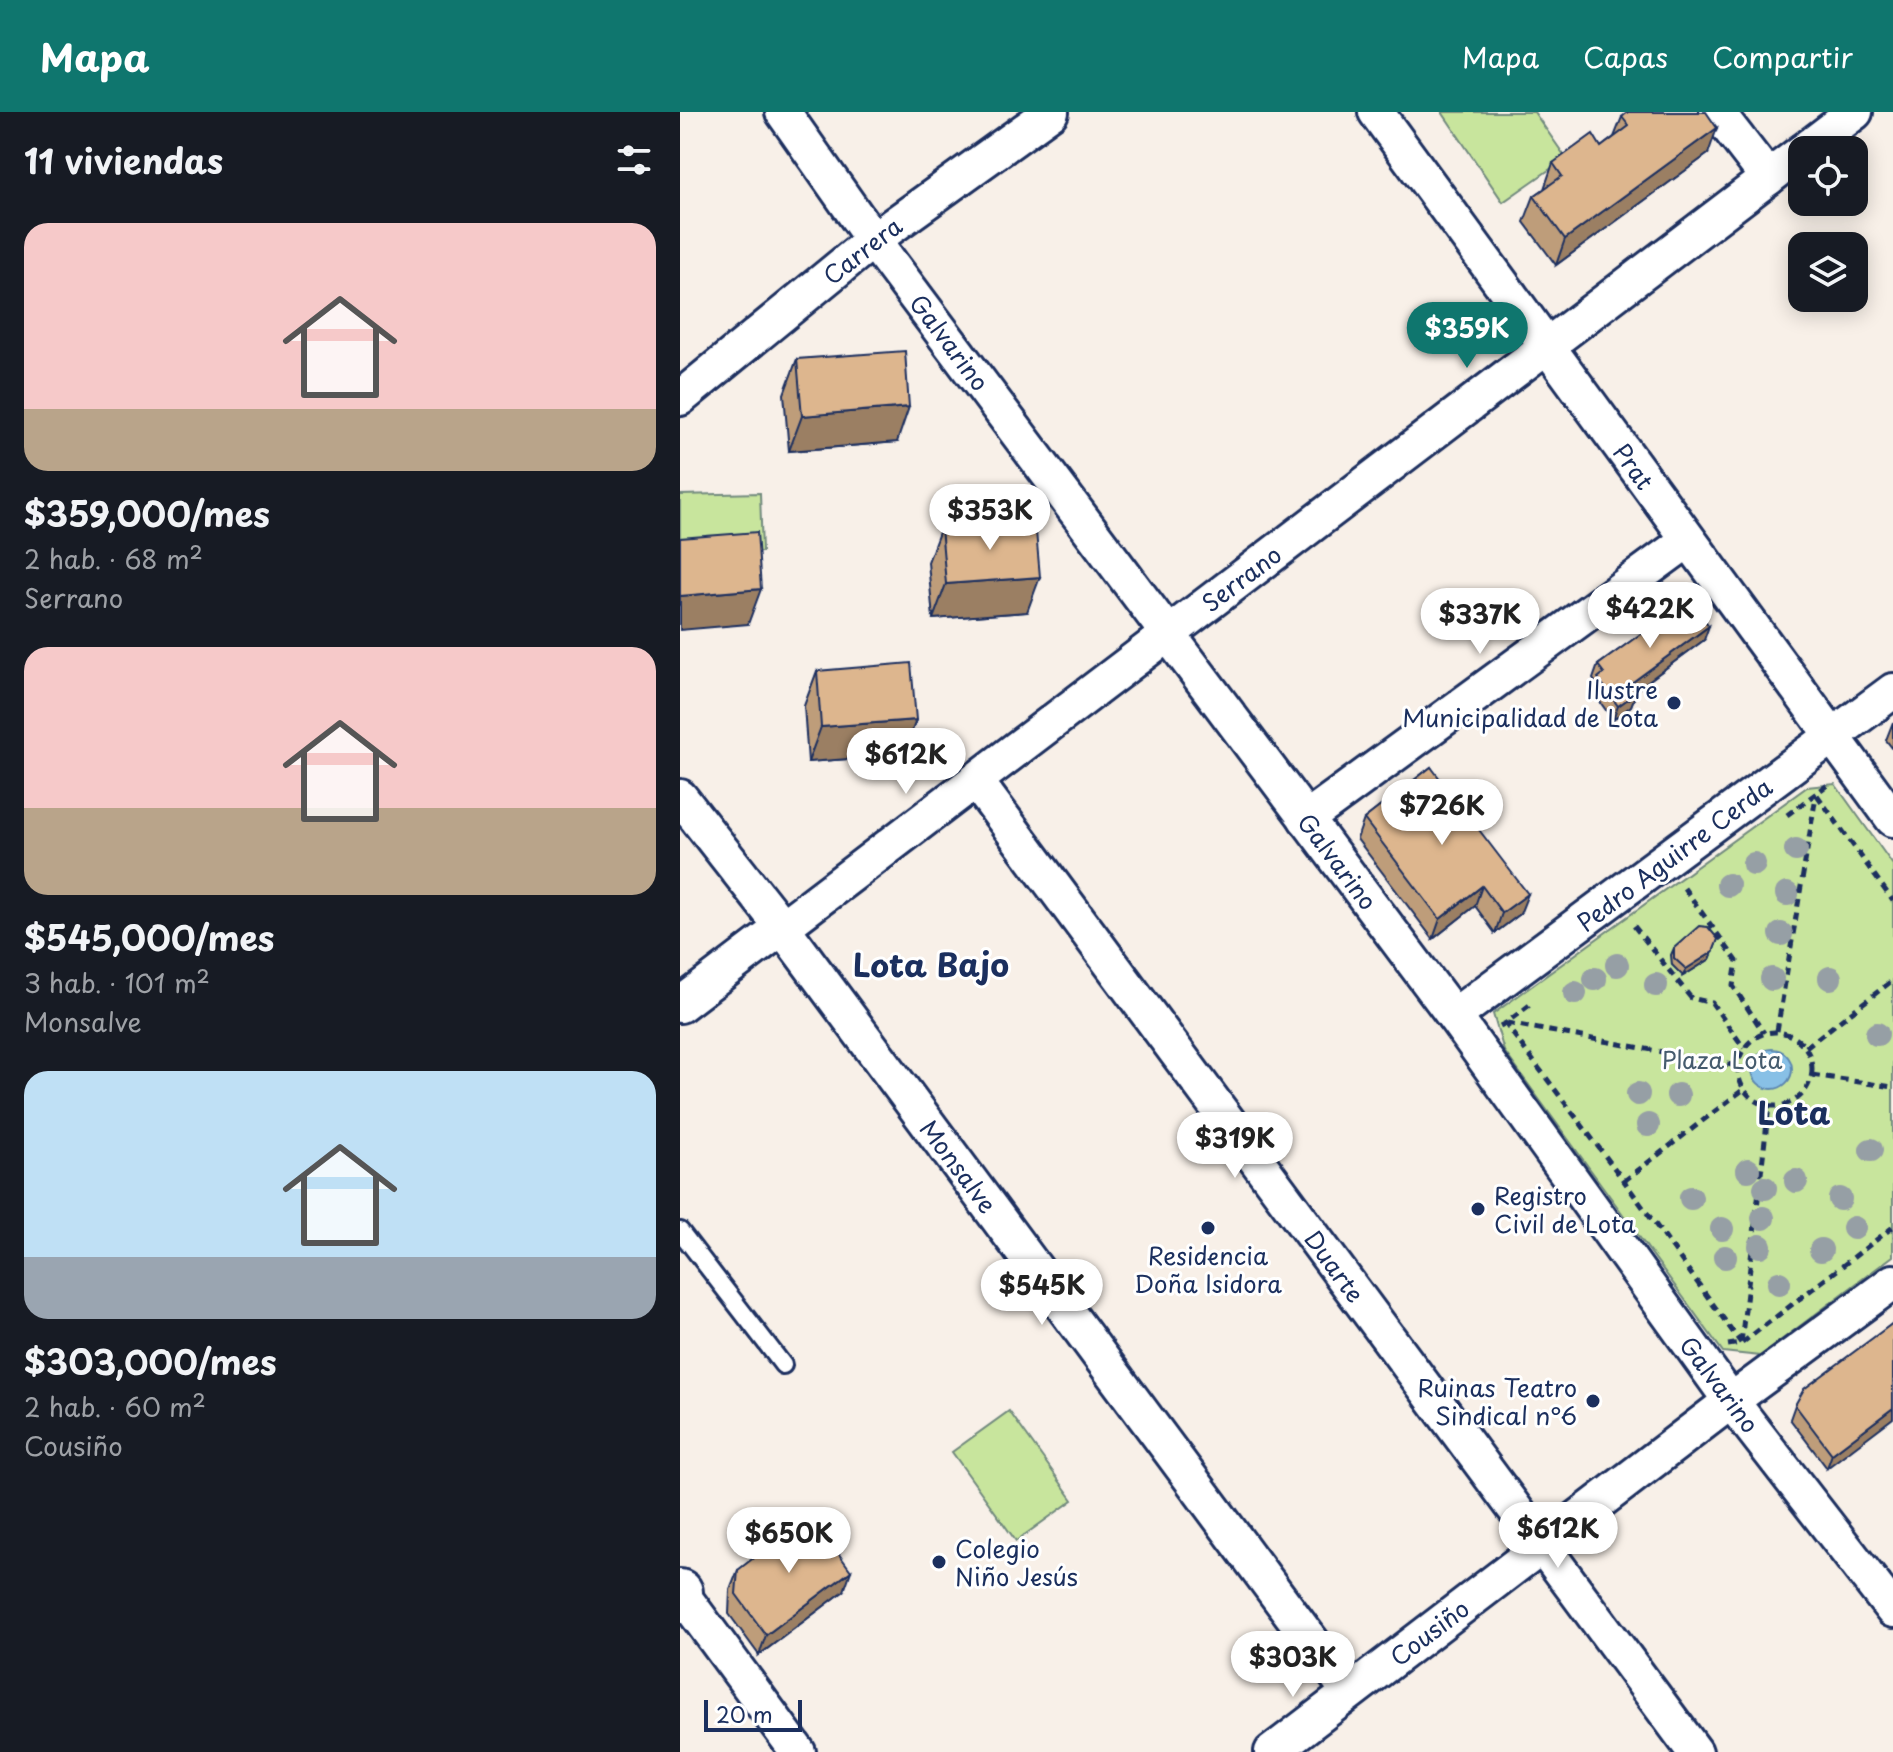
<!DOCTYPE html>
<html lang="es">
<meta charset="utf-8">
<style>
:root{--surface:#171b24;--page:#242831;--text:#f1f3f6;--muted:#9ea1a6;--accent:#0f766e}
body{margin:0;font-family:"Playpen Sans",sans-serif;background:var(--page);color:var(--text);height:100vh;display:flex;flex-direction:column;font-size:30px;white-space:nowrap}
*{box-sizing:border-box;margin:0}
p{font-size:26px;color:var(--muted)}
.icon{flex:none;width:44px;height:44px;fill:none;stroke:currentColor;stroke-width:2;stroke-linecap:round;stroke-linejoin:round}
.map{position:relative;flex:1;overflow:hidden}
.details{display:flex;flex-direction:column;background:var(--surface);width:680px}
.details>*{flex:none}
.buttons{position:absolute;left:1108px;top:24px;display:grid;gap:16px}
.buttons a{display:grid;place-items:center;width:80px;height:80px;border-radius:16px;background:var(--surface);box-shadow:0 4px 20px #0003;font-size:40px}
.scale{position:absolute;left:24px;bottom:20px;width:98px;box-sizing:border-box;padding-left:8px;border:4px solid #1b2f5e;border-top:0;font-size:22px;line-height:28px;white-space:nowrap;color:#1b2f5e;-webkit-text-stroke:6px #fff;paint-order:stroke}
.price{position:absolute;translate:-50% -68px;padding:0 18px;border-radius:28px;background:#fff;color:#222;font-size:26px;line-height:52px;filter:drop-shadow(0 2px 4px #0008)}
.price::after{content:'';position:absolute;left:50%;top:48px;width:24px;height:18px;margin-left:-12px;background:inherit;clip-path:polygon(0 0,100% 0,50% 100%)}
.price.current{background:var(--accent);color:#fff}
ul{padding:0;list-style:none}
li{display:grid;align-content:center;gap:16px;height:424px;padding:0 24px}
li span{display:grid;place-items:center;height:248px;border-radius:24px;color:#555}
li>.icon{margin-inline-start:auto}
span .icon{width:144px;height:144px;fill:#fffc;stroke-width:1}
li b{font-size:34px}
h2{display:flex;justify-content:space-between;align-items:center;height:96px;padding:0 24px;font-size:34px}
header{display:flex;align-items:center;gap:48px;box-sizing:border-box;height:112px;padding:0 40px;background:var(--accent);color:#fff}
header strong{font-size:38px}
nav{display:flex;gap:44px;margin-inline-start:auto;font-size:28px}
main{display:flex;flex:1;min-height:0}
.map>svg:first-child{display:block}
.green{fill:#c8e59d;stroke:#728a7e;stroke-width:2}
.water{fill:#88c0e6;stroke:#5c86b0;stroke-width:2}
.lines{fill:none;stroke-linecap:round;stroke-linejoin:round}
.lane-casing{stroke:#1b2f5e;stroke-width:22}
.street-casing{stroke:#1b2f5e;stroke-width:40}
.secondary-casing{stroke:#1b2f5e;stroke-width:50}
.path{stroke:#1b2f5e;stroke-width:5;stroke-dasharray:8 6;stroke-linecap:butt}
.lane{stroke:#fff;stroke-width:16}
.street{stroke:#fff;stroke-width:34}
.secondary{stroke:#fff;stroke-width:44}
.tree{fill:#969fa5}
.wall{fill:#be9d7a;stroke:#1b2f5e;stroke-width:2}
.shaded-wall{fill:#9b7f63;stroke:#1b2f5e;stroke-width:2}
.building{fill:#ddb68e;stroke:#1b2f5e;stroke-width:2}
.poi-dot{fill:#1b2f5e;stroke:#fff;stroke-width:3}
.labels{text-anchor:middle;dominant-baseline:central;stroke-width:6;stroke-linejoin:round;paint-order:stroke}
.street-label{font-size:24px;fill:#1b2f5e;stroke:#fff}
.poi-label{font-size:24px;fill:#1b2f5e;stroke:#fff;text-anchor:end}
.park-label{font-size:24px;fill:#465c6e;stroke:#fff}
.district-label{font-size:32px;font-weight:bold;fill:#1b2f5e;stroke:#fff}
</style>
<header>
<strong>Mapa</strong>
<nav><a>Mapa</a><a>Capas</a><a>Compartir</a></nav>
</header>
<main>
<section class="details">
<h2>11 viviendas<svg class="icon" aria-label="filters" viewBox="0 0 24 24"><path d="M4 7h16M4 17h16"/><circle cx="9" cy="7" r="2"/><circle cx="15" cy="17" r="2"/></svg></h2>
<ul>
<li><span style="background:linear-gradient(#f6c9c9 75%,#b9a48a 0)"><svg class="icon" aria-label="home" viewBox="0 0 24 24"><path d="M3 11l9-7 9 7M6 9v11h12V9"/></svg></span><div><b>$359,000/mes</b><p>2 hab. · 68 m²</p><p>Serrano</p></div></li>
<li><span style="background:linear-gradient(#f6c9c9 65%,#b9a48a 0)"><svg class="icon" aria-label="home" viewBox="0 0 24 24"><path d="M3 11l9-7 9 7M6 9v11h12V9"/></svg></span><div><b>$545,000/mes</b><p>3 hab. · 101 m²</p><p>Monsalve</p></div></li>
<li><span style="background:linear-gradient(#bfe0f5 75%,#9aa5b1 0)"><svg class="icon" aria-label="home" viewBox="0 0 24 24"><path d="M3 11l9-7 9 7M6 9v11h12V9"/></svg></span><div><b>$303,000/mes</b><p>2 hab. · 60 m²</p><p>Cousiño</p></div></li>
</ul>
</section>
<div class="map">
<svg width="1213" height="1640" viewBox="0 0 1213 1640">
<rect width="100%" height="100%" fill="#f8f0e8"/>
<filter id="ink" filterUnits="userSpaceOnUse"><feTurbulence type="fractalNoise" baseFrequency=".0125" numOctaves="2"/><feDisplacementMap in="SourceGraphic" scale="16" xChannelSelector="R" yChannelSelector="G"/><feConvolveMatrix kernelMatrix="1 2 1 2 8 2 1 2 1" color-interpolation-filters="sRGB"/></filter>
<g filter="url(#ink)">
<g class="green">
<polygon points="762,0 854,0 886,46 823,90"/>
<polygon points="80,381 82,440 0,443 0,383"/>
<polygon points="1155,672 1213,753 1213,1144 1080,1244 1043,1240 824,939 813,902 1127,675"/>
<polygon points="329,1299 393,1388 336,1429 272,1340"/>
</g>
<circle class="water" cx="1092" cy="957" r="20"/>
<g class="lines">
<g class="lane-casing">
<polyline id="lane" points="0,1119 103,1253"/>
</g>
<g class="street-casing">
<g id="street">
<polyline points="103,0 193,128 774,904 1051,1289 1213,1498"/>
<polyline points="696,0 1213,707"/>
<polyline points="1037,0 1088,66"/>
<polyline points="1125,38 1175,0"/>
<polyline points="0,286 193,128 371,0"/>
<polyline points="295,668 1015,1640"/>
<polyline points="0,685 102,815 669,1580"/>
<polyline points="626,707 1008,428"/>
<polyline points="0,893 1122,40"/>
<polyline points="774,904 1213,579"/>
<polyline points="1,1481 118,1640"/>
<polyline points="592,1640 1051,1289 1213,1170"/>
</g>
</g>
<g class="secondary-casing">
<polyline id="secondary" points="0,1480 0,1482"/>
</g>
<g class="path">
<polyline points="1137,683 1213,789"/>
<polyline points="1107,703 1150,671"/>
<polyline points="1004,776 1057,849 1053,874 1084,921"/>
<polyline points="954,814 1011,886 1032,891 1064,936"/>
<polyline points="824,910 944,1069 1061,1231"/>
<polyline points="827,911 1058,954"/>
<polyline points="820,914 826,911 851,892"/>
<polyline points="1097,919 1136,684"/>
<circle cx="1095" cy="957" r="37"/>
<polyline points="1126,935 1213,868"/>
<polyline points="1132,963 1213,975"/>
<polyline points="944,1069 1064,977"/>
<polyline points="1062,1231 1213,1115"/>
<polyline points="1048,1233 1061,1231 1089,994"/>
</g>
<use href="#lane" class="lane"/>
<use href="#street" class="street"/>
<use href="#secondary" class="secondary"/>
</g>
<g class="tree">
<circle cx="1116" cy="738" r="12"/>
<circle cx="1074" cy="752" r="12"/>
<circle cx="1048" cy="773" r="12"/>
<circle cx="1107" cy="782" r="12"/>
<circle cx="1101" cy="822" r="12"/>
<circle cx="937" cy="853" r="12"/>
<circle cx="1150" cy="866" r="12"/>
<circle cx="915" cy="867" r="12"/>
<circle cx="1092" cy="867" r="12"/>
<circle cx="976" cy="873" r="12"/>
<circle cx="895" cy="881" r="12"/>
<circle cx="1197" cy="922" r="12"/>
<circle cx="958" cy="982" r="12"/>
<circle cx="998" cy="983" r="12"/>
<circle cx="968" cy="1013" r="12"/>
<circle cx="1191" cy="1038" r="12"/>
<circle cx="1068" cy="1058" r="12"/>
<circle cx="1116" cy="1069" r="12"/>
<circle cx="1085" cy="1076" r="12"/>
<circle cx="1011" cy="1086" r="12"/>
<circle cx="1160" cy="1087" r="12"/>
<circle cx="1083" cy="1106" r="12"/>
<circle cx="1174" cy="1116" r="12"/>
<circle cx="1042" cy="1117" r="12"/>
<circle cx="1080" cy="1134" r="12"/>
<circle cx="1141" cy="1138" r="12"/>
<circle cx="1045" cy="1145" r="12"/>
<circle cx="1099" cy="1171" r="12"/>
</g>
<g class="wall">
<polygon points="942,5 1028,42 876,153 844,110 854,84 864,77 873,51 921,35 934,25"/>
<polygon points="117,247 217,330 109,339 104,282"/>
<polygon points="261,415 347,500 253,507 248,450"/>
<polygon points="963,515 1024,528 955,579 956,581 951,594 933,608 913,580 916,571 913,567 918,553 961,522"/>
<polygon points="137,559 236,608 223,643 128,650 124,594"/>
<polygon points="1213,610 1213,637 1206,628"/>
<polygon points="751,655 840,802 815,821 795,794 753,827 677,727 684,707"/>
<polygon points="1038,827 1030,847 1003,864 992,853 991,843 994,836"/>
<polygon points="1213,1211 1147,1356 1110,1307 1115,1293"/>
<polygon points="58,1458 164,1479 79,1543 49,1502 50,1478"/>
</g>
<g class="shaded-wall">
<polygon points="1037,16 1028,42 876,153 885,127"/>
<polygon points="229,295 217,330 109,339 122,304"/>
<polygon points="360,465 347,500 253,507 266,472"/>
<polygon points="81,477 68,512 0,518 0,484"/>
<polygon points="1029,514 1024,528 945,586 950,572"/>
<polygon points="956,581 951,594 933,608 938,594"/>
<polygon points="236,608 223,643 128,650 141,615"/>
<polygon points="802,774 795,794 753,827 760,807"/>
<polygon points="848,782 840,802 815,821 822,801"/>
<polygon points="1033,840 1030,847 1003,864 1006,857"/>
<polygon points="1213,1296 1213,1306 1147,1356 1152,1342"/>
<polygon points="171,1459 164,1479 79,1543 86,1523"/>
</g>
<g class="building">
<polygon points="948,0 1026,0 1037,16 885,127 854,84 882,64 873,51 913,22 921,35 949,14 942,5"/>
<polygon points="225,239 229,295 122,304 117,247"/>
<polygon points="355,408 360,465 266,472 261,415"/>
<polygon points="77,420 81,477 0,484 0,426"/>
<polygon points="996,490 1003,499 1013,492 1029,514 950,572 956,581 938,594 918,566 924,561 918,553 966,518 963,515"/>
<polygon points="231,551 236,608 141,615 137,559"/>
<polygon points="751,655 848,782 822,801 802,774 760,807 684,707"/>
<polygon points="1019,814 1028,815 1038,827 1033,840 1006,857 994,846 994,836"/>
<polygon points="1213,1211 1213,1296 1152,1342 1115,1293 1124,1277"/>
<polygon points="130,1402 171,1459 86,1523 56,1482 58,1458"/>
</g>
</g>
<g class="poi-dot">
<circle cx="994" cy="591" r="8"/>
<circle cx="798" cy="1097" r="8"/>
<circle cx="528" cy="1116" r="8"/>
<circle cx="913" cy="1289" r="8"/>
<circle cx="259" cy="1450" r="8"/>
</g>
<g class="labels">
<g class="street-label">
<text transform="translate(182 138) rotate(-38)">Carrera</text>
<text transform="translate(270 230) rotate(53)">Galvarino</text>
<text transform="translate(954 354) rotate(54)">Prat</text>
<text transform="translate(561 466) rotate(-37)">Serrano</text>
<text transform="translate(994 742) rotate(-37)">Pedro Aguirre Cerda</text>
<text transform="translate(658 749) rotate(53)">Galvarino</text>
<text transform="translate(279 1054) rotate(53)">Monsalve</text>
<text transform="translate(655 1154) rotate(54)">Duarte</text>
<text transform="translate(1040 1272) rotate(53)">Galvarino</text>
<text transform="translate(749 1520) rotate(-37)">Cousiño</text>
</g>
<g class="poi-label">
<text x="978" y="577">Ilustre<tspan x="978" dy="28">Municipalidad de Lota</tspan></text>
<text x="814" y="1083" text-anchor="start">Registro<tspan x="814" dy="28">Civil de Lota</tspan></text>
<text x="528" y="1143" text-anchor="middle">Residencia<tspan x="528" dy="28">Doña Isidora</tspan></text>
<text x="897" y="1275">Ruinas Teatro<tspan x="897" dy="28">Sindical n°6</tspan></text>
<text x="275" y="1436" text-anchor="start">Colegio<tspan x="275" dy="28">Niño Jesús</tspan></text>
</g>
<g class="park-label">
<text x="1042" y="947">Plaza Lota</text>
</g>
<g class="district-label">
<text x="251" y="852">Lota Bajo</text>
<text x="1114" y="1000">Lota</text>
</g>
</g>
</svg>
<div class="buttons">
<a><svg class="icon" aria-label="locate" viewBox="0 0 24 24"><circle cx="12" cy="12" r="6"/><path d="M12 2v4M12 18v4M2 12h4M18 12h4"/></svg></a>
<a><svg class="icon" aria-label="layers" viewBox="0 0 24 24"><path d="M12 4l9 5-9 5-9-5zM3 14l9 5 9-5"/></svg></a>
</div>
<div class="scale">20 m</div>
<b class="price current" style="left:787px;top:258px">$359K</b>
<b class="price" style="left:310px;top:440px">$353K</b>
<b class="price" style="left:970px;top:538px">$422K</b>
<b class="price" style="left:800px;top:544px">$337K</b>
<b class="price" style="left:226px;top:684px">$612K</b>
<b class="price" style="left:762px;top:735px">$726K</b>
<b class="price" style="left:555px;top:1068px">$319K</b>
<b class="price" style="left:362px;top:1215px">$545K</b>
<b class="price" style="left:878px;top:1458px">$612K</b>
<b class="price" style="left:109px;top:1463px">$650K</b>
<b class="price" style="left:613px;top:1587px">$303K</b>
</div>
</main>
